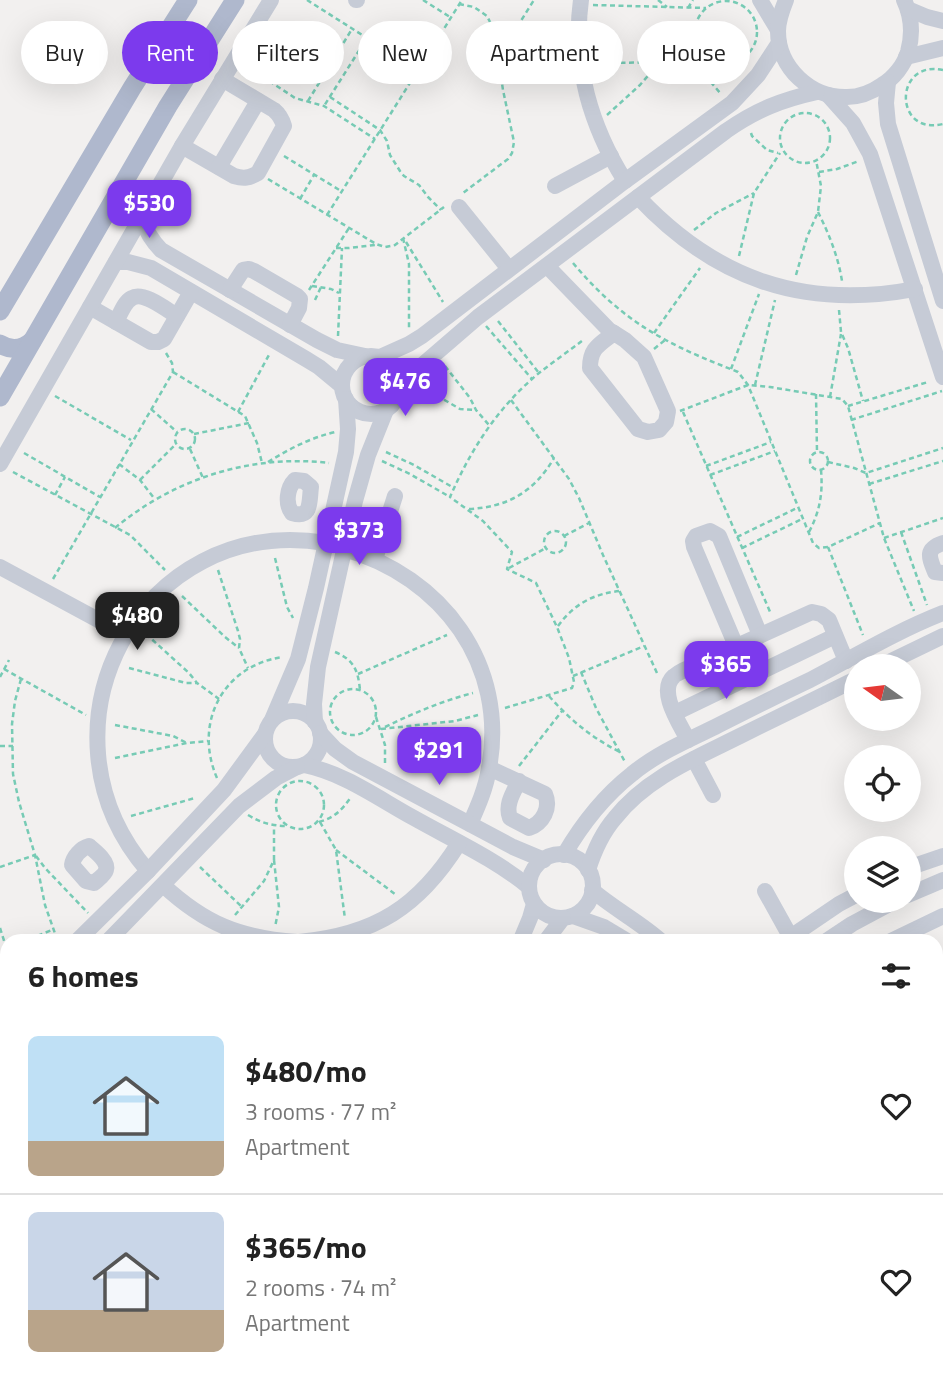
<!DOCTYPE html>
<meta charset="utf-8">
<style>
:root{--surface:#fff;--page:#f6f6f6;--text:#222;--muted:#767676;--line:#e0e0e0;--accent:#7c3aed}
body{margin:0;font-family:"Titillium Web",sans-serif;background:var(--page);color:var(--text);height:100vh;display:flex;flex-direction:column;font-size:26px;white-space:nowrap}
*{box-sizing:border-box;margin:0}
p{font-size:23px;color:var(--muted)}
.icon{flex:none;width:38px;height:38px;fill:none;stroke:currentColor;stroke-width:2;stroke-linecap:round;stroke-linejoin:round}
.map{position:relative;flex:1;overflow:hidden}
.side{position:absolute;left:0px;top:934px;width:943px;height:450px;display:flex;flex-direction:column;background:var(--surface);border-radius:21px 21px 0 0;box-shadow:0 7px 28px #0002}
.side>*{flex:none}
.hud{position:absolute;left:21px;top:21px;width:901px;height:63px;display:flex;gap:14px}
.needle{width:46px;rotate:284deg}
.tools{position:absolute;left:844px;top:654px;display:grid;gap:14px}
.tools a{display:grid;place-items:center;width:77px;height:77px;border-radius:50%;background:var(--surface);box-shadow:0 7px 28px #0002;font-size:35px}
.price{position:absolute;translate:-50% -60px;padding:0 16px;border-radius:14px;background:var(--accent);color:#fff;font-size:23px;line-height:46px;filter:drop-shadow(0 2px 4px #0008)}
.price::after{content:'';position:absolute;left:50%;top:42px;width:21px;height:16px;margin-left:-10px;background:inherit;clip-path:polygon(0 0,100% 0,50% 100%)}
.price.selected{background:#222;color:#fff}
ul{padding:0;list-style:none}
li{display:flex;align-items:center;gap:21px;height:175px;padding:0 28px}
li+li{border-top:2px solid var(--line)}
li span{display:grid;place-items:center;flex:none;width:196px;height:140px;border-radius:10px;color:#555}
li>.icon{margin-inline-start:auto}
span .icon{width:84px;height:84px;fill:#fffc;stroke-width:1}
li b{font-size:30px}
h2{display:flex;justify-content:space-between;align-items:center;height:84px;padding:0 28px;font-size:30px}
.tag{padding:0 24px;border-radius:32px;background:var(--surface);box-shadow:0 7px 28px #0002;font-size:24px;line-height:63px}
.tag.selected{background:var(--accent);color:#fff}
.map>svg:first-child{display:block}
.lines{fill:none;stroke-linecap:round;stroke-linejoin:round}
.path{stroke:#77cbb5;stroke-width:2.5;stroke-dasharray:5 3.5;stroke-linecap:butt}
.minor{stroke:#c6cbd6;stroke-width:16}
.major{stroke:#afb8cd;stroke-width:19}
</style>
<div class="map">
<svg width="943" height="1383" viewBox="0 0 943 1383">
<rect width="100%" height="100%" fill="#f2f0ef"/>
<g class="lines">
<g class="path">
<polyline points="307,0 367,38 324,106"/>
<polyline points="423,0 450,17"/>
<polyline points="658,0 667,7"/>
<circle cx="726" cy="32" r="31"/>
<polyline points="459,4 474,7 487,16 494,30 503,90 514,142 512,153 508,159 463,193"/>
<polyline points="593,5 706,8"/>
<polyline points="688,8 693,0"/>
<polyline points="517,27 534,0"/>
<polyline points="494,30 564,25"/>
<polyline points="367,38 417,71"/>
<polyline points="362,47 411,80"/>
<polyline points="696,61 704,74 721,94"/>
<polyline points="595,63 691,62 699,59 705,55"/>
<polyline points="248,67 295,98 324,106 375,139"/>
<path d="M943 70C894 59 893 136 943 124"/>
<polyline points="330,97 380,130 387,141 390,155 400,171 404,176 419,185 428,197 441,210"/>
<polyline points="308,101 352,29"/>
<circle cx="805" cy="138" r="25"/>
<polyline points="607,115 640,85 659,63"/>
<polyline points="751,133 752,136 767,150 778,153"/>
<polyline points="284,156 341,191"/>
<polyline points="819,172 837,169 859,161"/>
<polyline points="268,179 376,244 385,247 395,245 444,207"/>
<polyline points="300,199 314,175"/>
<path d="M818 212C829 234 838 256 842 281"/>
<polyline points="327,215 462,0"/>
<polyline points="694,230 716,213 754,193"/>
<polyline points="403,238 409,264 409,329"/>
<polyline points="406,242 443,302"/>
<polyline points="336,248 349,248 375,245"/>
<polyline points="739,256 754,193 780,153"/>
<path d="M573 263C599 294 628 320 664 339 687 352 713 362 738 372L748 385 813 543 819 548 828 547 880 523"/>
<polyline points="796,275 807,237 818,212 821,186 816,160"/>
<polyline points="312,286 331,289 339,293"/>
<polyline points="309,290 349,228"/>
<polyline points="315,300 321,287"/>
<polyline points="839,310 841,332 848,348 863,401"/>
<polyline points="498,321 539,373"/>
<polyline points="486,326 532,379"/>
<polyline points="654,333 700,268"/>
<polyline points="338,336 342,248"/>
<polyline points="654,349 665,340"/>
<polyline points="445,366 470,398 476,410 489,425"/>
<polyline points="731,369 759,294"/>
<polyline points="173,372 245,416 257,443 262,463"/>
<polyline points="755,385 775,300"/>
<polyline points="422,387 460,409 476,410"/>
<polyline points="816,394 817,452"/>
<polyline points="55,396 131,440"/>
<polyline points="830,397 841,334"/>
<polyline points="511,400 569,479 579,498 603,555 657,673"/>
<polyline points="848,406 928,382"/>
<polyline points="151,409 177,432"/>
<polyline points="680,411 748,385 770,387 842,399 848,406 884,538 914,611"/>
<polyline points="238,412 270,353"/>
<polyline points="683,412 771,614"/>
<polyline points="851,420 942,391"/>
<circle cx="185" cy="439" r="10"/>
<polyline points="194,434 249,423"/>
<polyline points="190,449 203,478"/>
<polyline points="386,452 414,465 454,488"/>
<circle cx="819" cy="461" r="9"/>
<polyline points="24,453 100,497"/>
<polyline points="382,461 410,474 450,497"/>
<path d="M268 462C289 449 310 438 335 432"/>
<polyline points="828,462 854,468 866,473 943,448"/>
<polyline points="119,464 140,480 154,498"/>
<polyline points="706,466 771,442"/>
<polyline points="13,472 130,535 165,570"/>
<polyline points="710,475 775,451"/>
<polyline points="140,480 176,444"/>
<polyline points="869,484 943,461"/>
<polyline points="55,495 65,477"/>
<path d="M469 509C508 507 534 492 554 458"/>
<path d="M115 528C175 478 252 454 329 463"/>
<circle cx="555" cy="542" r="11"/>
<path d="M809 532C820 511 823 493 821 470"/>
<polyline points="901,532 927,605"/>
<polyline points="564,536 589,523"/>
<polyline points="737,537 797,508"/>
<polyline points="884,538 943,518"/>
<polyline points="828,547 863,635"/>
<polyline points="742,548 802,519"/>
<polyline points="275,558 287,607 293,618"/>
<polyline points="509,568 546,548"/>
<polyline points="218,570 238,631 240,639 239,648 248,668"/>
<polyline points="53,579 173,372 172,363 166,353"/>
<polyline points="182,596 225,637 239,648"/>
<path d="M558 626C574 604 593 594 619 591"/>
<polyline points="146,634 189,673 197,683 219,699"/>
<path d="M335 652C354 660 358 670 360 690"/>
<polyline points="129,668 186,683 197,683"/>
<polyline points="4,669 86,715"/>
<polyline points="581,672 596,708 625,762"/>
<polyline points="358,674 447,635"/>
<polyline points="573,676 644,646"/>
<polyline points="0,677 9,660"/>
<polyline points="21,679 15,701 12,724 13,774 19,802 35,855 45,905 58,942"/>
<circle cx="353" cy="712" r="23"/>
<path d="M549 696C569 719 592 738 620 752"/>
<path d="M505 708 572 688 574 682 569 658 557 627 536 583 507 569 512 552 483 521 450 497C471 449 498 407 539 373 553 362 569 351 583 340"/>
<polyline points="376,717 385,745 385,764"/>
<polyline points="115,725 173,736 187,743"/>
<path d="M385 727C414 713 442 701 473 693"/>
<polyline points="381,729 455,721 478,715"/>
<polyline points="0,746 13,746"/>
<polyline points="115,758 187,743 208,741"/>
<polyline points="519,766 562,711"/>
<path d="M217 778C193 723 223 665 283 657"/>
<circle cx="300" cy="805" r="24"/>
<path d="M248 815C261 823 272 826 288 826"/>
<polyline points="131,816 195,798"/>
<path d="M319 822C334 818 342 810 351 797"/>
<polyline points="320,822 336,850 345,919"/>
<polyline points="336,850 395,894"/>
<polyline points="36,856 45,868 88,913"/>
<polyline points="274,860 279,907 275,927"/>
<polyline points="0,867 35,855"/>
<polyline points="200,867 241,906"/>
<polyline points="235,915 264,881 274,860 274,826"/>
<polyline points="0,928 7,950"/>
<polyline points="22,942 52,930"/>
<polyline points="936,1008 943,1004"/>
<polyline points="0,1050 7,1047"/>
<polyline points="936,1079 943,1077"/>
<polyline points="936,1132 943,1130"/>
<polyline points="936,1182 940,1200"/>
<polyline points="0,1216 2,1176 1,1160"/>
<polyline points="936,1273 943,1272"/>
<polyline points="936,1283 943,1281"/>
<polyline points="936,1336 943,1335"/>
<polyline points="936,1346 943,1344"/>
<polyline points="103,1377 111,1383"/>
<polyline points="645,1377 678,1383"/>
<polyline points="783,1377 784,1383"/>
<polyline points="69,1383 73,1377"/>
<polyline points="698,1383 698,1377"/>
</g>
<g class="minor">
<polyline points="356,0 357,0"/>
<path d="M581 0C572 64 591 127 625 181"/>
<polyline points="760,0 778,30"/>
<path d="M786 0C782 10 778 20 778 31 778 68 811 98 847 97 860 97 872 92 882 85 894 78 904 65 908 52 913 34 912 17 904 0"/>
<polyline points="908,9 927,17 943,21"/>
<polyline points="906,57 943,48"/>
<polyline points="888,82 886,103 888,124 943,301"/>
<polyline points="828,95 853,123 870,154 943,377"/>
<path d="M182 146 234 176C244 179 249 178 258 173L284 126C282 119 280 115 274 110L222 79"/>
<polyline points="219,167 258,101"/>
<polyline points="555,186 611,156"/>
<path d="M638 197C715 279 803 310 915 289"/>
<polyline points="459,207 509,269"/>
<path d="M141 217C146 231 151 240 161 250L317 340 337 350 365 356"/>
<polyline points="116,262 128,262 151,268 306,359 319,367 342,386"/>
<polyline points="547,266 609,330 614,333"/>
<polyline points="230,290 243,270 249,269 254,271 297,296 300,299 299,308 290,325"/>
<polyline points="90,307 151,342 158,342 164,339 191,292"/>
<path d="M116 322C120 315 124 302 132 298 143 291 167 310 177 316"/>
<path d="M614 333 625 340 644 357 668 411 666 422 659 430 648 432 638 429 590 368C590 348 599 345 614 333Z"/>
<circle cx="371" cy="385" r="29"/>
<polyline points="380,357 409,344 422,336 625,181 732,103 758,75 779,43"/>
<path d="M399 393 420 367 478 317 726 131C756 110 781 100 817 92"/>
<polyline points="0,464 182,146 271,0"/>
<path d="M295 480 304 481 311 487C309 502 312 519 292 513 285 504 287 488 295 480Z"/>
<path d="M943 543C925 549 929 557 935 572L943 573"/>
<path d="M344 549C442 576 508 665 489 768 486 788 478 806 470 824"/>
<polyline points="375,559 395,496"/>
<polyline points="0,567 126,635"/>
<polyline points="736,646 694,547 693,541 696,536 710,531 719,536 760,635"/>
<polyline points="879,667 943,636"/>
<circle cx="293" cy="739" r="28"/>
<polyline points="675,713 835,636"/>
<polyline points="272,720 298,659 316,588 346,452 348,429 346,399"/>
<polyline points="315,722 314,704 318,667 355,501 368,455 386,410"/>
<polyline points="320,733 335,749 353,762 513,847 544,860"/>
<path d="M688 740C680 724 657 691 674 676 674 675 684 670 684 670L812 612 821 614 829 620 846 661"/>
<polyline points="694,759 713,795"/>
<path d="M304 765C344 773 379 799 414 818 453 840 495 859 529 887"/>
<path d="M489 768 545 794C551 808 543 823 529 828L510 818C505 805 513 793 519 781"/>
<path d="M89 846C95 851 109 862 106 870 105 875 97 880 94 883L86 881 72 865C73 857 81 848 89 846Z"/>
<circle cx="561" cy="886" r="32"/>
<path d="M564 855C582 824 604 796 632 774 656 754 686 741 715 727 747 711 778 695 810 680 854 657 897 631 943 613"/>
<polyline points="908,868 943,856"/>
<path d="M588 870C594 851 602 833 615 818 646 778 696 758 740 736 779 717 817 698 856 679"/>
<path d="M148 871C26 730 140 512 326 543"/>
<path d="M163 885C205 924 240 938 297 942"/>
<path d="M592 890C614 909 640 922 662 942"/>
<polyline points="765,891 790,936"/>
<polyline points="908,895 943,880"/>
<polyline points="573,916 604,927 629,942"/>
<polyline points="76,942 148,871 224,790 265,734"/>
<polyline points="107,942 239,806 276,778 297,767"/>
<path d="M299 942C375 935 419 907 459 843"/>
<polyline points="520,942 530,918 534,904"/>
<polyline points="545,942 563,918"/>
<polyline points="783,942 839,904 856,895"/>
<polyline points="825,942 852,924 895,901"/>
<polyline points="889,942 943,916"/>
<polyline points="0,967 7,968"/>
<polyline points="0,994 7,999"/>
<polyline points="0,1147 7,1147"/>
<polyline points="0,1287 7,1244"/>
<polyline points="0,1331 7,1326"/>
<polyline points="0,1374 10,1379 26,1379"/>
<polyline points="371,1377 386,1383"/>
<polyline points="876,1377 877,1383"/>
<polyline points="205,1383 206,1377"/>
<polyline points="416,1383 416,1377"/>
<polyline points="541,1383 542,1377"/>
<polyline points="566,1383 567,1377"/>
<polyline points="596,1383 597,1377"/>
</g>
<g class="major">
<polyline points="0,311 132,88 188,0"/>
<path d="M0 344C11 351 22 350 32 341"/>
<polyline points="0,397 168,106 235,0"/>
</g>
</g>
</svg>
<div class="tools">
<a><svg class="needle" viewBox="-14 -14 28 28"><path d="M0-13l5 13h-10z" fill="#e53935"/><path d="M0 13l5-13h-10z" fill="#767676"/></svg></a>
<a><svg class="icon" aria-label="locate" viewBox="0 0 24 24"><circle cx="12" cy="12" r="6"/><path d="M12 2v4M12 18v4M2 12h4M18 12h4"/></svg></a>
<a><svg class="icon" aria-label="layers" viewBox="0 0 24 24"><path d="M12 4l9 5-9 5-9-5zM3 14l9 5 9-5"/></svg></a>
</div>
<b class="price" style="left:149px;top:240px">$530</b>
<b class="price" style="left:405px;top:418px">$476</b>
<b class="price" style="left:359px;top:567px">$373</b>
<b class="price selected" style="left:137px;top:652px">$480</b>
<b class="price" style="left:726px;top:701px">$365</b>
<b class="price" style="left:439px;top:787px">$291</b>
<div class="hud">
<a class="tag">Buy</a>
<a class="tag selected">Rent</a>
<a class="tag">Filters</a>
<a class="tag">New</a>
<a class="tag">Apartment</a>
<a class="tag">House</a>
</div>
<section class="side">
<h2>6 homes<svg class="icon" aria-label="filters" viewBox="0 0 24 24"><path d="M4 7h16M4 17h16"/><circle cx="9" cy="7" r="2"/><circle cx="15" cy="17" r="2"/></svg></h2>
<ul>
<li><span style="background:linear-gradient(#bfe0f5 75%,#b9a48a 0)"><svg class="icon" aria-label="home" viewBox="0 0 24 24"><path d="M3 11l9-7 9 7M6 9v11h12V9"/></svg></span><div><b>$480/mo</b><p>3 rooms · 77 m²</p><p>Apartment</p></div><svg class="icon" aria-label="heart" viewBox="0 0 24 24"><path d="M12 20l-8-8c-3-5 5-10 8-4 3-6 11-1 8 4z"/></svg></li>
<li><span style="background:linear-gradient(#c9d6e8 70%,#b9a48a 0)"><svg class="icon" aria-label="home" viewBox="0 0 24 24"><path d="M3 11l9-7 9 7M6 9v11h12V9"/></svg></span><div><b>$365/mo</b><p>2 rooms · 74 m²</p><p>Apartment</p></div><svg class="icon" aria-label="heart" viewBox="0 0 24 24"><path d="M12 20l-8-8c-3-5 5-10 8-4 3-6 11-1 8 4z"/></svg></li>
</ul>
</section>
</div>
